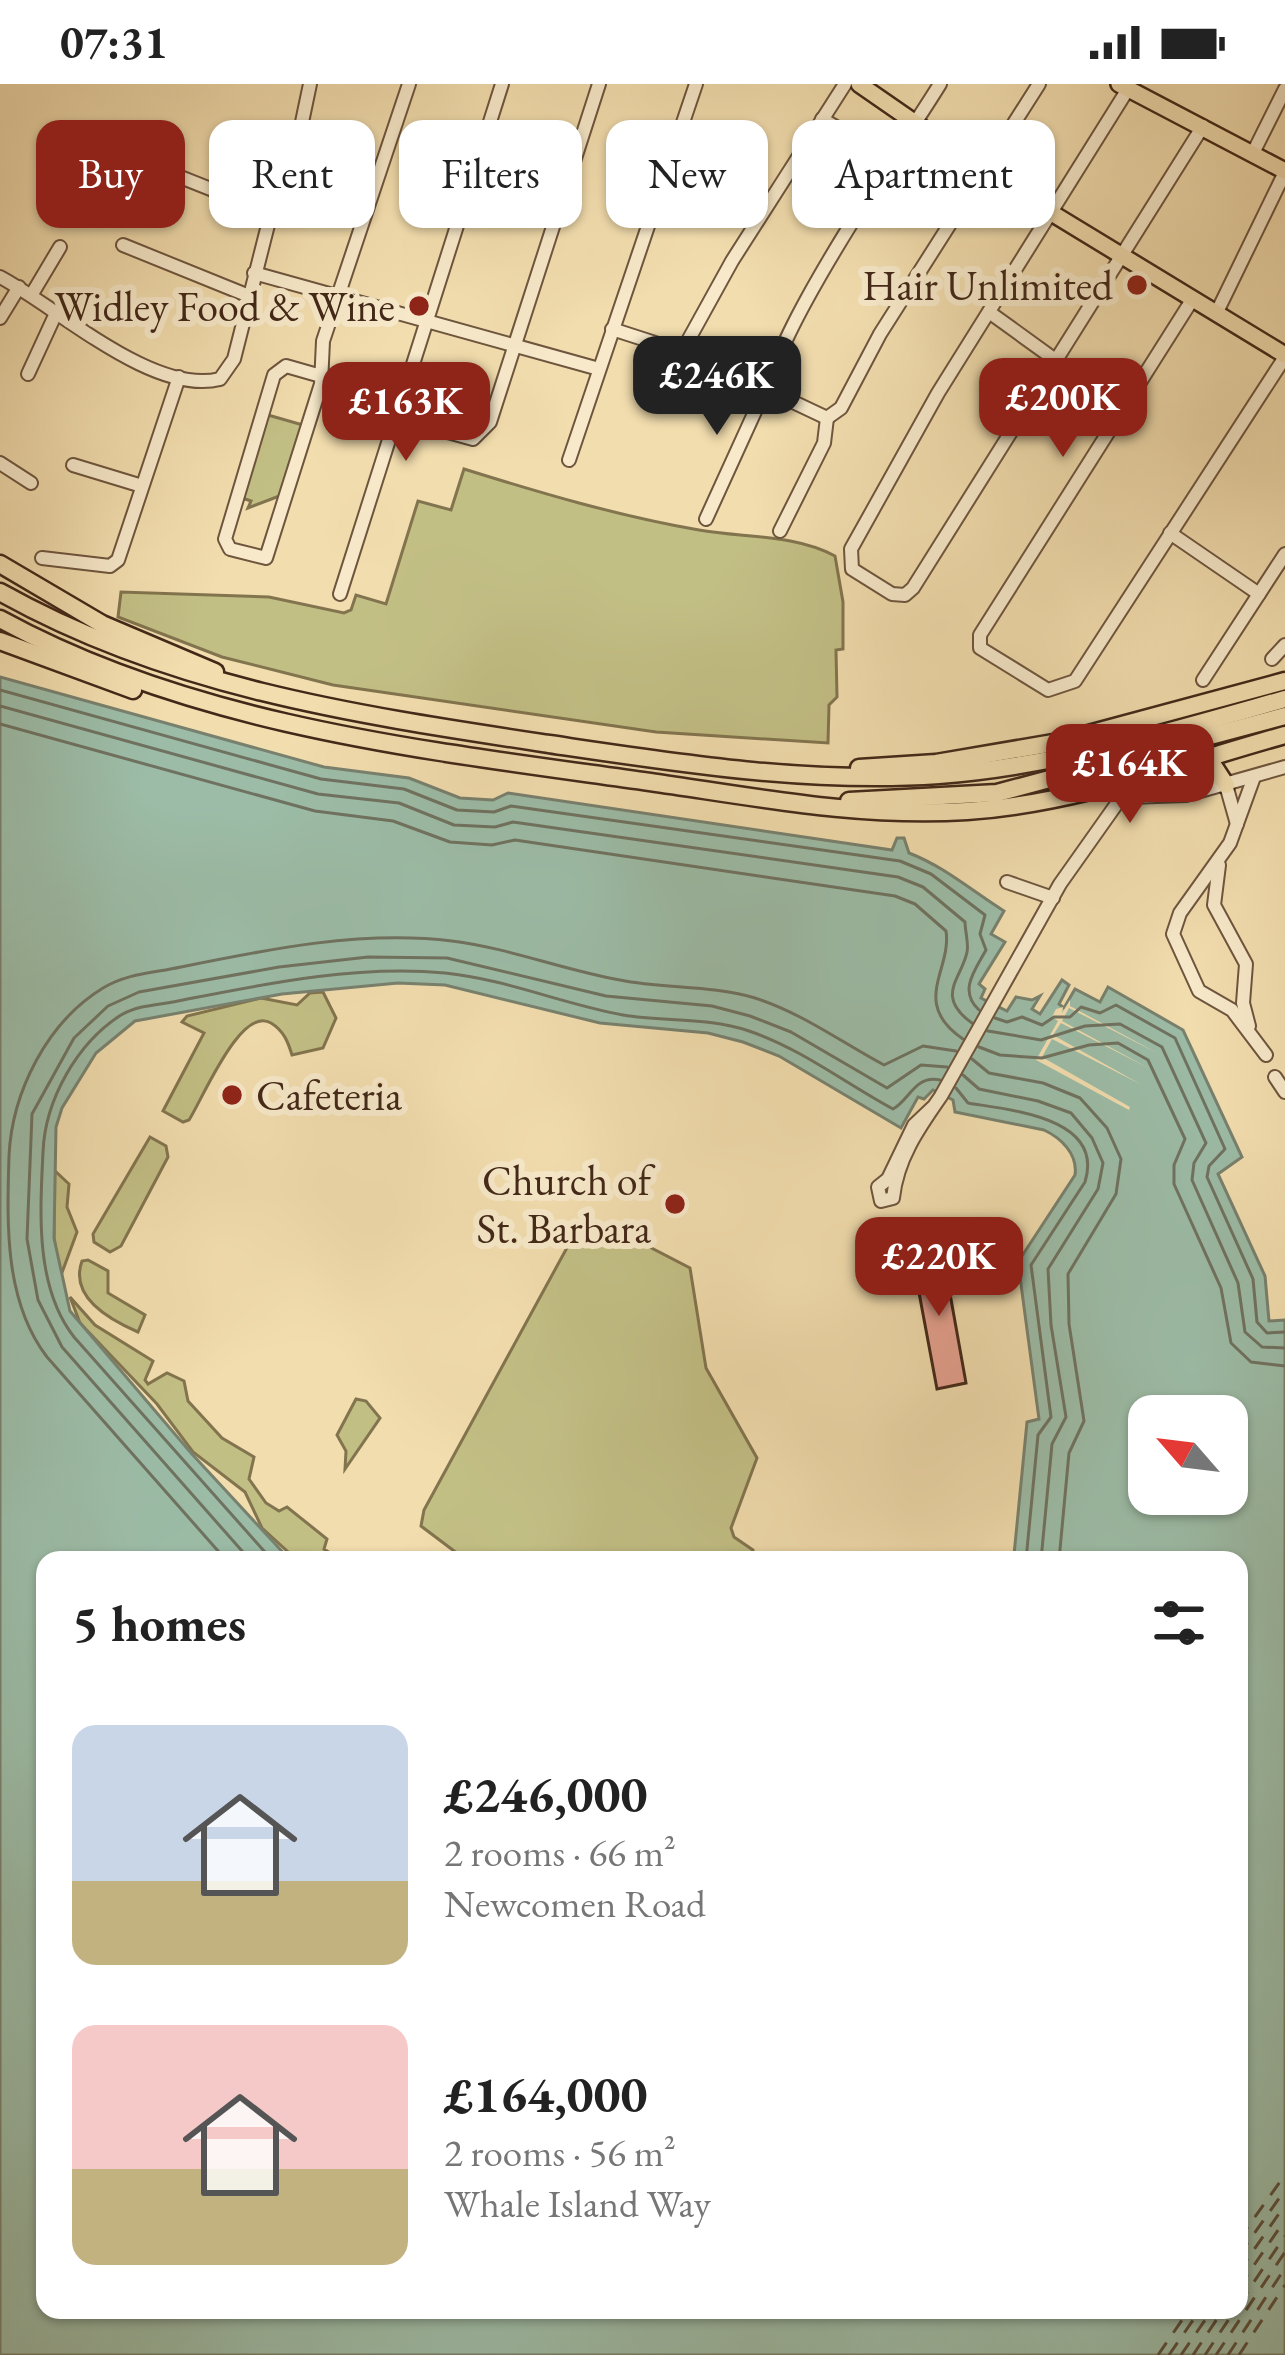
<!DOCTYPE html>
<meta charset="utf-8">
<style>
:root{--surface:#fff;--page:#f2f2f2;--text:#222;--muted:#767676;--accent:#8f2418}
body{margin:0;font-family:"EB Garamond",serif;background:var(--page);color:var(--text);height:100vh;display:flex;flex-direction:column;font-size:45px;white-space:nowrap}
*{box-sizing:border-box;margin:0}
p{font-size:39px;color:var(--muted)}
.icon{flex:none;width:66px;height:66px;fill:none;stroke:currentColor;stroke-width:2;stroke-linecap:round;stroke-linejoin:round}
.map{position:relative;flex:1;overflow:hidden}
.side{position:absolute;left:36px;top:1467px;width:1212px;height:768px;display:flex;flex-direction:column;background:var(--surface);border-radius:24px;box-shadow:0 3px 9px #0004}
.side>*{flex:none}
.guide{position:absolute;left:36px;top:36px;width:1215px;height:108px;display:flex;gap:24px}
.needle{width:78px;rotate:298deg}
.tools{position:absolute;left:1128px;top:1311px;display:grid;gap:24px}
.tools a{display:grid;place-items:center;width:120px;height:120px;border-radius:24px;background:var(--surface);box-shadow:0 3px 9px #0004;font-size:60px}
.price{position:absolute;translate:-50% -102px;padding:0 27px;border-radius:24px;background:var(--accent);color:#fff;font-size:39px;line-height:78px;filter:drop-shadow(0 3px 6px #0008)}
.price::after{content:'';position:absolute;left:50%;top:72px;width:36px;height:27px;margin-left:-18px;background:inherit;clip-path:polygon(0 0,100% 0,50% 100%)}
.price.selected{background:#222;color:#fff}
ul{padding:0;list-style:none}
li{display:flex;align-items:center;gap:36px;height:300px;padding:0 36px}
li span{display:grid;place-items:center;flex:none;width:336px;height:240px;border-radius:24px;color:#555}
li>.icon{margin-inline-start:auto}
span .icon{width:144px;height:144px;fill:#fffc;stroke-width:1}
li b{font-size:51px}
h2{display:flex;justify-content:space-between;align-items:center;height:144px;padding:0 36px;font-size:51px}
.tag{padding:0 42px;border-radius:24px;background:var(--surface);box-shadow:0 3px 9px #0004;font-size:42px;line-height:108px}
.tag.selected{background:var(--accent);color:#fff}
.status{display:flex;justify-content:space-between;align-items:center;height:84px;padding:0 60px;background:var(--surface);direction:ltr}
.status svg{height:33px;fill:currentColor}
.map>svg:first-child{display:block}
.green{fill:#c2bf85;stroke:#82744e;stroke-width:3}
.water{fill:#9cbca7;stroke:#78816e;stroke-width:3;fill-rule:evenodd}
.pier{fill:#f2ddae}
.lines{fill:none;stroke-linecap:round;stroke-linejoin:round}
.shore{stroke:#6f7260;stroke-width:3}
.ferry{stroke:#584d3c;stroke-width:3;stroke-dasharray:15 12;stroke-linecap:butt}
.building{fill:#e7a190;stroke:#422818;stroke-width:3}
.minor-casing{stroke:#6e553e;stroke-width:16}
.major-casing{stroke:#422818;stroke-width:20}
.highway-casing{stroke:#422818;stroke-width:21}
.minor{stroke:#f7e9ca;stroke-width:12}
.major{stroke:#f2ddae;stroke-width:15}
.highway{stroke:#f2ddae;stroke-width:16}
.poi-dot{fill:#8f2418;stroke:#f7e9ca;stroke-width:4.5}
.labels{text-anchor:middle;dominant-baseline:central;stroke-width:12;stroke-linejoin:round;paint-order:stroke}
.poi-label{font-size:42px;fill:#422818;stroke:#f7e9ca;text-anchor:end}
</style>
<div class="status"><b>07:31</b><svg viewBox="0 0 49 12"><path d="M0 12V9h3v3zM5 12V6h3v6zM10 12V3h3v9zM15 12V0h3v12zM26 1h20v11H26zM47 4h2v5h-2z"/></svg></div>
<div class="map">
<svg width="1285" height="2271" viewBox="0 0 1285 2271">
<rect width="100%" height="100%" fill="#f2ddae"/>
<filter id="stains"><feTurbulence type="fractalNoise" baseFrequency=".00167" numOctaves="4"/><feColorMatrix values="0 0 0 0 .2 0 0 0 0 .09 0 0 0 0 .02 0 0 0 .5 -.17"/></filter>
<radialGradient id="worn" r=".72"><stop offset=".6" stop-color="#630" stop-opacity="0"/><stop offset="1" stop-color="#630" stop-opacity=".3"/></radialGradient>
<g class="green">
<polygon points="268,331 303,341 282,411 248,424 251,417 242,414"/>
<path d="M464 385C541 409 618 432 699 446 744 454 794 450 835 472L843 518V565L836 566 837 613 829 621 828 659 656 648 333 601 222 573 118 533 121 508 269 513 344 529 351 526 356 511 386 520 418 417 451 426Z"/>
<path d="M323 908 336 934 323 964 292 971C288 958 284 947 271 939 241 921 203 1014 189 1036L183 1038 163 1027 204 949 182 938 187 932 261 914 297 921 310 909Z"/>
<polygon points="150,1053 166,1062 168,1073 121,1162 110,1168 94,1158 93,1150"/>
<polygon points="54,1086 69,1100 67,1123 77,1148 60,1194 54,1154"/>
<polygon points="594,1139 605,1140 690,1184 706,1284 757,1374 731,1444 734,1453 753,1466 752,1476 466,1476 421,1442 424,1426 569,1160"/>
<path d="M88 1176 108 1187V1209L145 1231 138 1248C110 1236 69 1213 82 1177Z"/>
<polygon points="70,1213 95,1241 153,1277 145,1296 148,1300 167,1289 184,1297 188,1317 222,1354 254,1373 249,1395 266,1419 279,1427 287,1423 327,1455 324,1465 341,1476 297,1476 262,1444 245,1408 193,1368 157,1320 80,1239"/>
<polygon points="356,1315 366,1317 380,1334 345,1385 346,1367 337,1351"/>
</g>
<path class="water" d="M0 593 324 683 409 694 460 714 493 716 508 709 892 766 897 754H904L909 769C945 783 972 807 1004 827L991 850 1005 858 979 900 985 905 981 914 1007 927 1016 913 1032 916 1040 912 1032 925 1040 930 1062 896 1069 901 1059 920 1064 924 1075 905 1100 918 1108 903 1183 946 1242 1073 1218 1090 1265 1192 1269 1237 1285 1236V2271H0ZM398 899 445 901 600 939 708 949 743 958 779 972 901 1044 918 1013 924 1015 933 1006 953 1016 955 1028 1044 1046C1061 1054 1078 1070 1075 1091L1018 1178 1039 1335 1027 1338 1014 1471 1015 1476H1239V2226H45V1476H290L191 1369 70 1227 54 1154 56 1043 62 1024 96 969 135 937 282 910ZM1149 1332H1227V1410H1149Z"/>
<polygon class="pier" points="1070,916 1070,922 1159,970 1069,924 1062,937 1150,985 1061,939 1053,951 1142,1001 1052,955 1042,973 1130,1023 1129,1026 1036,976 1058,937 1052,933 1056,925 1063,923 1062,929"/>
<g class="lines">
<g class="shore">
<path d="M0 606 321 695 404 705 457 726 494 728 511 722 900 777 931 790 985 831 980 850 986 866C975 886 958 907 979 926"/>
<path d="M0 622 318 710 399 719 454 741 495 743 513 738 898 793 923 803 965 838C965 847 969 860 967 868 962 894 934 912 972 939"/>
<path d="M0 640 315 727 393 737 450 758 492 761 515 756 895 812 915 820 946 847C952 886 910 919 963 955"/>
<polyline points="995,934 1007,938 1022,933 1042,941 1054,933 1070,933 1081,923 1100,929 1116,921 1175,954 1225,1065 1209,1082 1207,1093 1253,1195 1257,1238 1267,1249 1285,1248"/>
<polyline points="988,947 1041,956 1085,942 1120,940 1162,963 1206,1059 1194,1079 1192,1096 1238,1199 1245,1248 1262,1263 1285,1264"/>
<polyline points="979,963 1000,971 1042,974 1089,961 1118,959 1148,976 1185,1055 1174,1081 1174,1100 1221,1204 1231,1259 1251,1278 1285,1282"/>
<polyline points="972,975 989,989 1043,999 1080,1014 1107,1044 1121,1075 1116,1110 1068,1190 1069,1240 1084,1337 1069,1369 1059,1476"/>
<polyline points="963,991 979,1005 1038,1017 1071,1029 1092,1054 1103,1079 1098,1105 1048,1185 1051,1241 1066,1333 1052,1360 1041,1476"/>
<path d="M956 1004 968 1019C1009 1026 1105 1033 1085 1098L1031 1181 1051 1333 1038 1351 1026 1476"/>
<path d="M226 1476 47 1273C4 1217 7 1139 9 1072 12 1008 47 938 103 904 128 889 154 889 181 883 269 865 362 846 452 857 509 864 563 886 620 896 665 905 710 901 755 914 802 929 841 958 884 981L923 962 956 967"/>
<polyline points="250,1476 62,1263 38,1216 27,1155 32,1030 74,954 108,922 139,908 279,883 368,873 447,874 606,912 712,922 750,932 791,948 887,1004 921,981 947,983"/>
<path d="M272 1476 74 1253C35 1203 40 1129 43 1068 45 1016 77 959 121 931 140 920 162 921 183 916 269 899 357 881 445 889 505 895 563 920 623 931 665 938 707 933 749 947 800 964 845 999 893 1025 910 1016 914 991 940 996"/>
</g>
<g class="ferry">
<polyline points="1239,2155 1285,2091"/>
<polyline points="1239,2171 1285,2106"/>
<polyline points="1239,2187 1285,2121"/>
<polyline points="1239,2203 1285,2136"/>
<polyline points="1239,2220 1285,2152"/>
<polyline points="1158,2271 1189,2226"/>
<polyline points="1169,2271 1200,2226"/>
<polyline points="1181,2271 1212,2226"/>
<polyline points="1193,2271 1223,2226"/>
<polyline points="1205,2271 1235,2226"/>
<polyline points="1216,2271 1285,2168"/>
<polyline points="1228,2271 1285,2184"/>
<polyline points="1239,2271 1285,2201"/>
</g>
</g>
<polygon class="building" points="942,1165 966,1299 937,1305 912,1171"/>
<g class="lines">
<g class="minor-casing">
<g id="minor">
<polyline points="1128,5 938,309 851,465 852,485 892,510 905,511 913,504 1203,42"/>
<polyline points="822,35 855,54"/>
<polyline points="77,52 271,129"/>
<polyline points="1253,69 1285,5"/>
<polyline points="891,81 959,124"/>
<polyline points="123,161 249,212"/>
<polyline points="254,189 599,285"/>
<path d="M0 193C57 223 153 312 220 295L234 275 271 129 293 81 310 0"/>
<polyline points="32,210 60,163"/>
<polyline points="1192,216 980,551 980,564 1048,606 1075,597 1285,273"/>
<polyline points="989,228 1054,275"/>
<polyline points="1216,230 1285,88"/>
<polyline points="0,234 19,203"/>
<polyline points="612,245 680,267 684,264 732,177 845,0"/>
<polyline points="28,290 57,227"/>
<polyline points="321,292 286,282 274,291 225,455 230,465 266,474 321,300 323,257 409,0"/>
<path d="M772 308C758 271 912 46 940 0"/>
<polyline points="772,308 827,334"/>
<polyline points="827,334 841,324 880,250 1039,0"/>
<polyline points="444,347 473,355 490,338 599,0"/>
<polyline points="569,376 696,0"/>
<polyline points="0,379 31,399"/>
<polyline points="73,381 142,402"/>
<polyline points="706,435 757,323 772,308"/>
<polyline points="780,447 824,359 827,334"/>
<polyline points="1170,449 1259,510"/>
<polyline points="42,474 110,482 118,476 179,293"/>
<polyline points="340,510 502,0"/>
<polyline points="1272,575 1285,561"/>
<polyline points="1203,596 1285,470"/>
<polyline points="1254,693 1230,759 1180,829 1173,850 1199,907 1232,926 1266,971"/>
<polyline points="1226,701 1237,740"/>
<polyline points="1219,781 1214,821 1246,880 1243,919 1249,942"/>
<polyline points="1007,798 1053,814"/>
<polyline points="1275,993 1285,1008"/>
<path d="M934 1022 914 1041 888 1095 878 1103 881 1117 893 1114C897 1075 918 1045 941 1012L1060 800 1118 718 1128 713 1186 711 1285 683"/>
</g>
</g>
<g class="major-casing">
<g id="major">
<polyline points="859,0 999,97 1285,271"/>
<polyline points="1119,0 1285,87"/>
</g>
</g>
<g class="highway-casing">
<g id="highway">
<polyline points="0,480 102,540 215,588"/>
<path d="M0 508C171 604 358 631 549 660 678 679 808 700 939 691 1058 682 1171 647 1285 615"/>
<path d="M0 535C197 643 431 667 650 698 755 713 860 734 967 727 1075 720 1181 680 1285 651"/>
<polyline points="0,557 133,606"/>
<polyline points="1199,676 1213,681 1226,701"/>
<polyline points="859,684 936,679 1059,658 1285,597"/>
<polyline points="849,717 997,709 1285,632"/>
</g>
</g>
<use href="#minor" class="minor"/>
<use href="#major" class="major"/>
<use href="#highway" class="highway"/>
</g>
<g class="poi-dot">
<circle cx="1137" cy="201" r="12"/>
<circle cx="419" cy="222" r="12"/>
<circle cx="232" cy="1011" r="12"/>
<circle cx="675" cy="1120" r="12"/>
</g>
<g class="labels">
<g class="poi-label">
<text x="1113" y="201">Hair Unlimited</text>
<text x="395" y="222">Widley Food &amp; Wine</text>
<text x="256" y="1011" text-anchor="start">Cafeteria</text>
<text x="651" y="1096">Church of<tspan x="651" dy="48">St. Barbara</tspan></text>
</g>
</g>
<rect width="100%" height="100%" filter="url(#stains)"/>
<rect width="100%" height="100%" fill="url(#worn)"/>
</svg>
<div class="tools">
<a><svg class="needle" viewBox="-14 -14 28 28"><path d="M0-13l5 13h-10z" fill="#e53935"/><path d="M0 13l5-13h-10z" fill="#767676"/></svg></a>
</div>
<b class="price selected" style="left:717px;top:354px">£246K</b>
<b class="price" style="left:1063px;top:376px">£200K</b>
<b class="price" style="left:406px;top:380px">£163K</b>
<b class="price" style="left:1130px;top:742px">£164K</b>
<b class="price" style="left:939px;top:1235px">£220K</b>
<div class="guide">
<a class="tag selected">Buy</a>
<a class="tag">Rent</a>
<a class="tag">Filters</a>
<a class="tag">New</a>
<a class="tag">Apartment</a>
</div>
<section class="side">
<h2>5 homes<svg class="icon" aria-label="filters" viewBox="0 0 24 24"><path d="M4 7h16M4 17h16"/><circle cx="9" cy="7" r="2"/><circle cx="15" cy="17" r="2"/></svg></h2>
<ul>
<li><span style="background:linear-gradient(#c9d6e8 65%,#c2b280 0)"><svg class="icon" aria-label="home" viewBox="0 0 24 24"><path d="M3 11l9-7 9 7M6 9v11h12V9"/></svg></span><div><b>£246,000</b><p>2 rooms · 66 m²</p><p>Newcomen Road</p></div></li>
<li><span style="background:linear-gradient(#f6c9c9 60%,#c2b280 0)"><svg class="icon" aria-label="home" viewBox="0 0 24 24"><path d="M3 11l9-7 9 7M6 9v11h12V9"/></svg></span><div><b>£164,000</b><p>2 rooms · 56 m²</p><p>Whale Island Way</p></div></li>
</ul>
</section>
</div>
